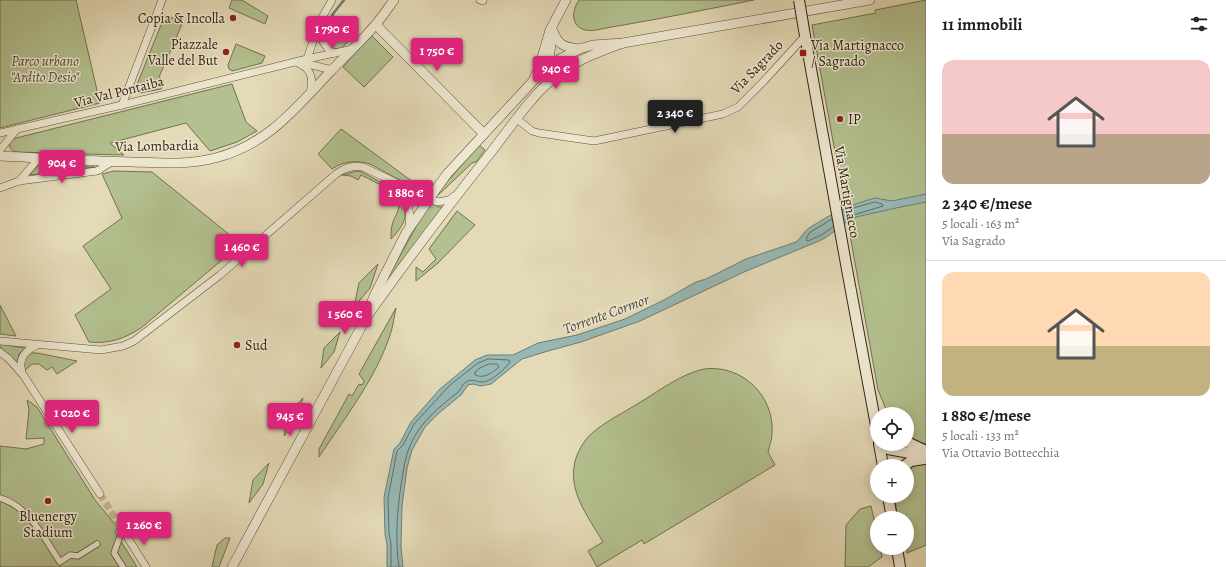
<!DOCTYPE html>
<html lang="it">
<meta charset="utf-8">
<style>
:root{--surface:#fff;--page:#f2f2f2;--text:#202124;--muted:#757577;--line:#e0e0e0;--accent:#db2777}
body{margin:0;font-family:Alegreya,serif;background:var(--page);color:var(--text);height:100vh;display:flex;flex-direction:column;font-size:15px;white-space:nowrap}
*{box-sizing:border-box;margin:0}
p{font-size:13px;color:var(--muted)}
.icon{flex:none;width:22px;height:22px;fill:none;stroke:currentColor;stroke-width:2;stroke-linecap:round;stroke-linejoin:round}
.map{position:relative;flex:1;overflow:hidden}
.details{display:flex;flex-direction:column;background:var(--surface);width:300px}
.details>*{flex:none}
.tools{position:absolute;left:870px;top:407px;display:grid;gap:8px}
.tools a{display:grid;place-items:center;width:44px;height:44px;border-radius:50%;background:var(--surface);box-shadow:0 2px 10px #0003;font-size:20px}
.price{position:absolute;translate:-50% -34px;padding:0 9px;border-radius:4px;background:var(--accent);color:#fff;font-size:13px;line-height:26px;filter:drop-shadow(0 1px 2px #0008)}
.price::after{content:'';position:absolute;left:50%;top:24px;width:12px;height:9px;margin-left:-6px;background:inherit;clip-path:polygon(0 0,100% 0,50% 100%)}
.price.on{background:#222;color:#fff}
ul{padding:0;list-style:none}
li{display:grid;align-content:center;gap:8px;height:212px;padding:0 16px}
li+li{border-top:1px solid var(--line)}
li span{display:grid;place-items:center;height:124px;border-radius:12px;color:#555}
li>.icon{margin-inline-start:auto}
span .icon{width:72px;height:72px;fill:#fffc;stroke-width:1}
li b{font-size:17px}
h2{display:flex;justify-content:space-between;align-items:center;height:48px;padding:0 16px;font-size:17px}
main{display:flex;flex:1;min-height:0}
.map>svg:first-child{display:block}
.green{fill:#b3c08f;stroke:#727152}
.water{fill:#97b9b6;stroke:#6f7d75}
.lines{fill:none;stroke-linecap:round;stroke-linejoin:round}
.shore{stroke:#646e65;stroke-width:1}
.stream{stroke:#6f7d75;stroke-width:2.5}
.minor-tunnel{stroke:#c0b596;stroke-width:7;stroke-dasharray:7 3.5;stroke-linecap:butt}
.pedestrian-casing{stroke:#5e503d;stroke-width:7}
.minor-casing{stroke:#5e503d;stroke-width:8}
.tertiary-casing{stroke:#5e503d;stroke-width:10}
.secondary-casing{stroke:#322214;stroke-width:12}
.pedestrian{stroke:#ede7d0;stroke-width:5.5}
.minor{stroke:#ede7d0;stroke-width:7}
.tertiary{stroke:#ede7d0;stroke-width:9}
.secondary{stroke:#ede7d0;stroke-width:10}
.secondary-bridge-casing{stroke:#322214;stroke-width:12;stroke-linecap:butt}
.secondary-bridge{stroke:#ede7d0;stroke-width:10}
.poi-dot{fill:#8f2418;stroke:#ede7d0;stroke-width:1.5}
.labels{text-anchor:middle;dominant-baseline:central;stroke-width:3;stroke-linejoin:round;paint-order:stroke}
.poi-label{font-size:14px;fill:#322214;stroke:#ede7d0;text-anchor:start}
.park-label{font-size:14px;font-style:italic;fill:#524a33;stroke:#ede7d0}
.street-label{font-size:14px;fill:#322214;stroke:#ede7d0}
.water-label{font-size:15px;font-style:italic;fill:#504f45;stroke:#ede7d0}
</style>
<main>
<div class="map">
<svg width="926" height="567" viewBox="0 0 926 567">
<rect width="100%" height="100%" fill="#e4dab7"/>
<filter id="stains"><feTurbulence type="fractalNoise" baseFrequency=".005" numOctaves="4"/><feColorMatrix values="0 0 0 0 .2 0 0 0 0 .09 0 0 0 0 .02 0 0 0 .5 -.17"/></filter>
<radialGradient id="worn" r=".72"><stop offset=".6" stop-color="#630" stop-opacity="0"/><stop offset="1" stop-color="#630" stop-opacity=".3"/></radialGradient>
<g class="green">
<polygon points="0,0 76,0 100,103 0,128"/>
<polygon points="232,0 242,0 268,16 265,24 229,8"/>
<path d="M343 0 333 15 355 34 342 48 334 49C313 38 335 12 343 0Z"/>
<path d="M579 0H754C709 9 664 18 618 26 609 27 593 32 585 30 570 26 572 10 579 0Z"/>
<polygon points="926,0 926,444 910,440 907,437 907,414 888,414 878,390 812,25 876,13 875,10"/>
<polygon points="165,15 183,22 159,77 163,80 164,85 161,89 139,93 137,92 136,87"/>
<polygon points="371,35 393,57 364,87 343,67"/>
<polygon points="236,44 265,56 262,63 232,71 229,69 228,65"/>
<path d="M232 84 246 122 257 131 237 142 210 151 186 123 110 143 124 155 16 152C7 150 8 140 16 138Z"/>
<path d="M341 129 424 190 422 192 370 164C357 160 343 161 332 169L318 154Z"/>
<polygon points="479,145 485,150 476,162 472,163 434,199 433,198"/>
<polygon points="39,165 95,167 30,175"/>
<path d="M114 171 152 172 241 244 141 328C124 339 109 344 89 342L75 315 111 289 83 246 122 218 102 174Z"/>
<path d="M357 171 362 172 397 191C401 195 403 200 404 205 408 220 401 228 391 239 391 233 391 227 393 222 396 213 404 205 394 198L397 193 361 175 358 180 351 176 342 175Z"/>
<polygon points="431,203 438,207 443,207 381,290 417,225"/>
<polygon points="457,211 475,225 438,263 416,281 416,267 423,272 436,259 429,249"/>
<polygon points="378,264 370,288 354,307 359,283"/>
<polygon points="0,305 16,336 0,334"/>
<path d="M396 308C394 317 393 328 389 338 374 381 344 419 319 457V449L349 394 352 396 359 384 362 385 364 381 359 374Z"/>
<polygon points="340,332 334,352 321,368 324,348"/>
<polygon points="0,344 25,348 19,354 17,363 0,347"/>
<polygon points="31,353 37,353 77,361 57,374 52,367 47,370 39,364 32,364 25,370 23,365 26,356"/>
<path d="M704 369C742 364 775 396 772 434 772 441 769 446 768 452L775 465 644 544 642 540 597 567 588 551 603 542C588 516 566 490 576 458 579 449 584 441 590 435 604 422 623 413 639 403 659 391 681 374 704 369Z"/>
<polygon points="303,398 297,420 284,436 287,415"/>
<polygon points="27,400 37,407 95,500 118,528 115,532 137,567 0,567 0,446 26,449 44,444 44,438 26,439 29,410"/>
<polygon points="269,463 263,484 249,503 253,480"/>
<polygon points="923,463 926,464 926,545 907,553 907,518 897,518 895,496 907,496 907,468 912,465"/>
<polygon points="871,506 877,532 877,548 880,548 882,557 868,567 845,567 846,525 860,509"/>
<polygon points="225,538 230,538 219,567 212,567 217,545"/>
</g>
<path class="water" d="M926 194V202L896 208 856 217 848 221 825 238 819 241 744 272 640 321 581 342 548 351 522 359 491 384 481 386 473 384 468 385 461 395 439 413 425 427 412 450 407 468 402 506 401 547 403 567H387V544L385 534 384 497 394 449 400 443 411 422 440 389 475 360 487 355H513L538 343 577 335 625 319 666 299 696 282 706 279 746 259 796 242C802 238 803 232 809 228L827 217 853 205 865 201 875 198 892 201Z"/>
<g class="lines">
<g class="shore">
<polygon points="875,202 882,204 883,206 850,216 847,214 848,212 854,208"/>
<polyline points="832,219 809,233 806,240 808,241 823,234 833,227"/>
<path d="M489 364H497L499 367C492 373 484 379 475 375V372L480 368Z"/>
<path d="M391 567V544L389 533 388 498 397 451 403 445 414 424 450 385 478 363 488 359 509 360 510 362C505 369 490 383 481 382 476 382 472 378 466 382 462 384 461 390 457 393 443 404 428 416 418 431 405 451 405 463 401 485 397 512 395 540 399 567"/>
</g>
<polyline class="stream" points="328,31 332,15 344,0"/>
<polyline class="minor-tunnel" points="100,494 126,535"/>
<g class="pedestrian-casing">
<g id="pedestrian">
<path d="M0 498C30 507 44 538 60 562L70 555 78 556 97 544"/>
<polyline points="119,539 114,553 123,567"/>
</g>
</g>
<g class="minor-casing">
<g id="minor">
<polyline points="480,0 483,1"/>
<path d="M320 25C320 38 323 46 334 53"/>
<polyline points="307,59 320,21 332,0"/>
<path d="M296 62C311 68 314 77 310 93"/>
<polyline points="300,62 332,70"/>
<polyline points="122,105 162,0"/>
<polyline points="517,119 532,131 539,133 594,141 723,114 738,107 764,81 805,36"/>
<polyline points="0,133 122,105 307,59 353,49"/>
<polyline points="0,150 17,129"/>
<polyline points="19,181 39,158"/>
<path d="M398 184C409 197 411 211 409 227"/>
<polyline points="0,188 19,181 97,171 113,161"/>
<path d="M0 341 101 350 123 346 134 341 220 275 336 174C344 168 353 165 363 167L437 202 449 200 454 196"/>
<polyline points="0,352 9,359 24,376 100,494"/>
<path d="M22 372C18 358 25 351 37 345"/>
<polyline points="126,535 146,567"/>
</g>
</g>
<g class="tertiary-casing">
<g id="tertiary">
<polyline points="376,25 484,134"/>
<path d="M553 31C558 45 564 47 579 49"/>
<polyline points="547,72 552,37"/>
<polyline points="534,79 539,68 550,30 566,0"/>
<path d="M0 156C44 158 89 161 133 162 161 163 188 165 215 158 267 145 295 109 330 72 345 56 362 41 376 24 383 16 388 8 394 0"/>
<polyline points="370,307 374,296 406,233 439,185 447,174 534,80 560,59 579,49 593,45 623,43 870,0"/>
<path d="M232 567 366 318C406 261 449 205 492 151 513 124 533 93 560 73 579 59 601 51 623 43"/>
</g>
</g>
<g class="secondary-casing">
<g id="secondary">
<polyline points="804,30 846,264 877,431"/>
<polyline points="907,442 926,451"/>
<polyline points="879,444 883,466"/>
<polyline points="880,444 888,449 926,456"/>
<polyline points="904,466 911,461 924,459"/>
<polyline points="888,496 892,518"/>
<polyline points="897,548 900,567"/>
</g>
</g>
<use href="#pedestrian" class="pedestrian"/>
<use href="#minor" class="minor"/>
<use href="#tertiary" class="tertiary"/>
<use href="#secondary" class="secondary"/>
<g class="secondary-bridge-casing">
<polyline id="secondary-bridge" points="799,0 804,30"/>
</g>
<use href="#secondary-bridge" class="secondary-bridge"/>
</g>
<g class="poi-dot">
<circle cx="233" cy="18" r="4"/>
<circle cx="226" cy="52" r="4"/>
<rect x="799" y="49" width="8" height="8" rx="2"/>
<circle cx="840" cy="119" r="4"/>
<circle cx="237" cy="345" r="4"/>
<circle cx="48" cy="501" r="4"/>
</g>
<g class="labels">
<g class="poi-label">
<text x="225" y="18" text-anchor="end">Copia &amp; Incolla</text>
<text x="218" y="44" text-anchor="end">Piazzale<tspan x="218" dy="16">Valle del But</tspan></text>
<text x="811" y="45">Via Martignacco<tspan x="811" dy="16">/ Sagrado</tspan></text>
<text x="848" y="119">IP</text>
<text x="245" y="345">Sud</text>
<text x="48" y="516" text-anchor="middle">Bluenergy<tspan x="48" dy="16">Stadium</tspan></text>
</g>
<g class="park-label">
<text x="45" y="61">Parco urbano<tspan x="45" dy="16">"Ardito Desio"</tspan></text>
</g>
<g class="street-label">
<text transform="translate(757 67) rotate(-46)">Via Sagrado</text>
<text transform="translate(119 92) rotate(-14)">Via Val Pontaiba</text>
<text transform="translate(157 146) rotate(-1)">Via Lombardia</text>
<text transform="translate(847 192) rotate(80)">Via Martignacco</text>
</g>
<g class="water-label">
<text transform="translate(606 314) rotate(-20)">Torrente Cormor</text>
</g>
</g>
<rect width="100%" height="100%" filter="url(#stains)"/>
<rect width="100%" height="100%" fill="url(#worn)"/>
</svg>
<div class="tools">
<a><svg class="icon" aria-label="locate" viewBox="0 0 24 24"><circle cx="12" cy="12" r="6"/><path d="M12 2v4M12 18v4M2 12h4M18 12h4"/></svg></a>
<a>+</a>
<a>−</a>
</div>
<b class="price" style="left:332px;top:50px">1 790 €</b>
<b class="price" style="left:437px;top:72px">1 750 €</b>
<b class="price" style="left:556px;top:90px">940 €</b>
<b class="price on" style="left:675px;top:134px">2 340 €</b>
<b class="price" style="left:62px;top:184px">904 €</b>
<b class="price" style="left:406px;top:214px">1 880 €</b>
<b class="price" style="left:242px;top:268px">1 460 €</b>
<b class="price" style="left:345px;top:335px">1 560 €</b>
<b class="price" style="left:72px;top:434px">1 020 €</b>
<b class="price" style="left:290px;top:437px">945 €</b>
<b class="price" style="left:144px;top:546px">1 260 €</b>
</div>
<section class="details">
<h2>11 immobili<svg class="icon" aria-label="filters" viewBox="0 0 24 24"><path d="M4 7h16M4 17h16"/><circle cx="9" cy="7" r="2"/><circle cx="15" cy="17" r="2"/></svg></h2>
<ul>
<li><span style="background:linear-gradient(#f6c9c9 60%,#b9a48a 0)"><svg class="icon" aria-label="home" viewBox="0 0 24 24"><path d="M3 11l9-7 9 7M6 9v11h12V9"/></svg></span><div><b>2 340 €/mese</b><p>5 locali · 163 m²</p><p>Via Sagrado</p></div></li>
<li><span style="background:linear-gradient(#ffd9b3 60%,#c2b280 0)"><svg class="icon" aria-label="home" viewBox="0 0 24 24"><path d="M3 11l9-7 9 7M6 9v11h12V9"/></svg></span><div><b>1 880 €/mese</b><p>5 locali · 133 m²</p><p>Via Ottavio Bottecchia</p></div></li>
</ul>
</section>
</main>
